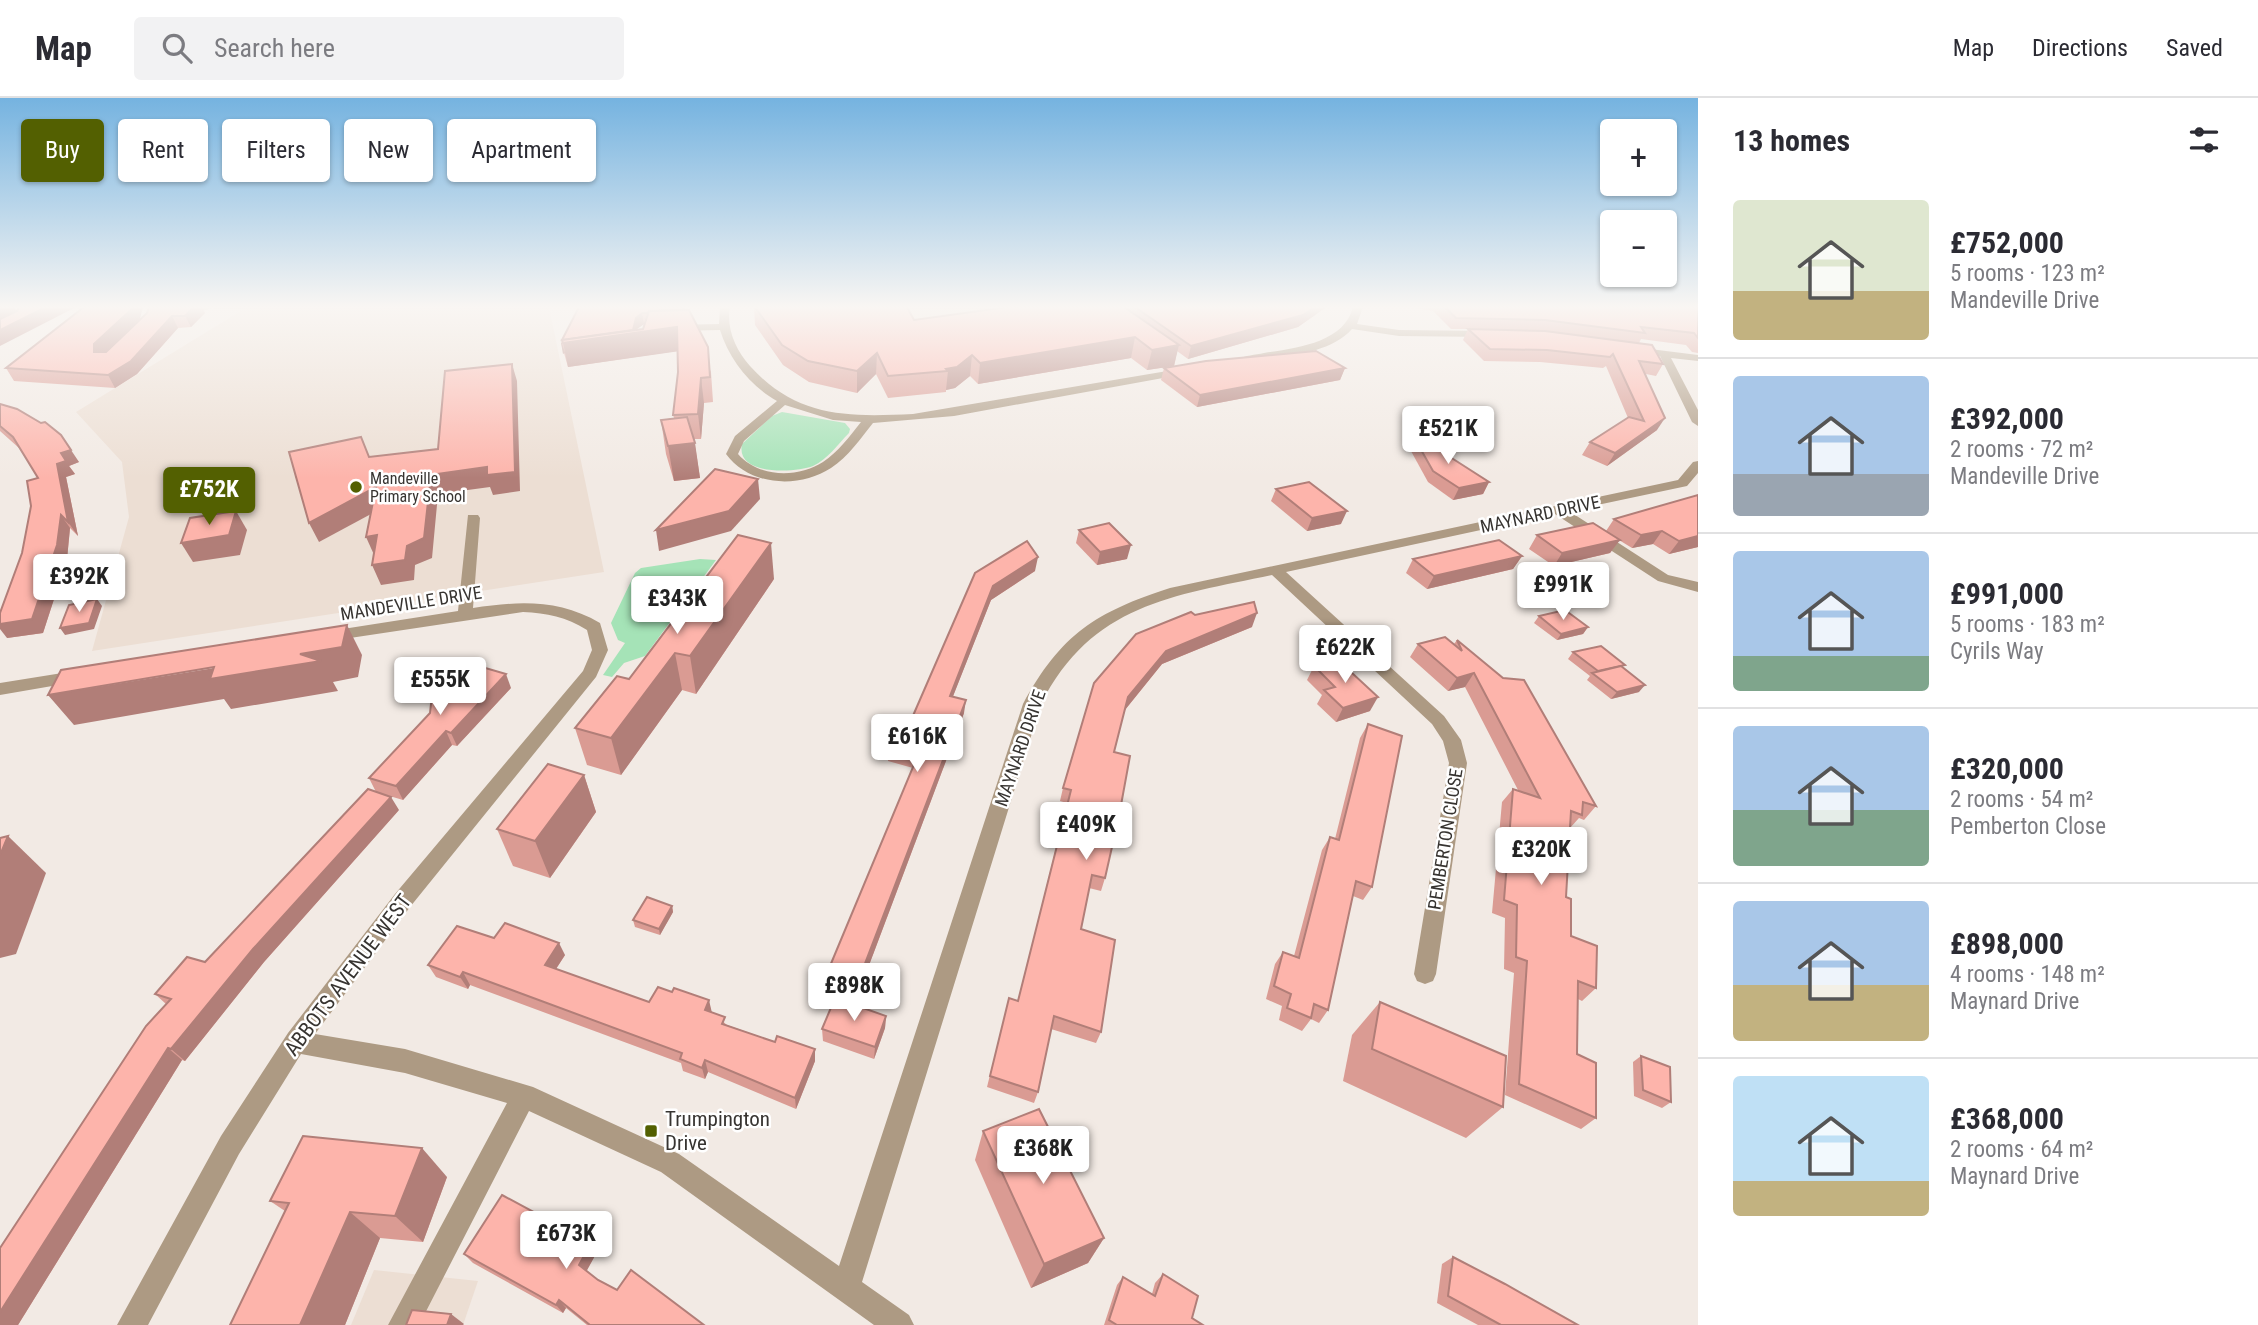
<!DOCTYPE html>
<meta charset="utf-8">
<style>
:root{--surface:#fff;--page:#f2f2f3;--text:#2b2b33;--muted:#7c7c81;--line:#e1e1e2;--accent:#536001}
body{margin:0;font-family:"Roboto Condensed",sans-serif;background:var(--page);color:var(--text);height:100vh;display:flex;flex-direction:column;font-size:26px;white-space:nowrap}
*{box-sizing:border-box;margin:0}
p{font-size:23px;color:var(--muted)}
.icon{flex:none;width:38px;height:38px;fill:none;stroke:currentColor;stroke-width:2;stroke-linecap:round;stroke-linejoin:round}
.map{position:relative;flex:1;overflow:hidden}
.drawer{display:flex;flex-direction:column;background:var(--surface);width:560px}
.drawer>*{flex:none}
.top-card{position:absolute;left:21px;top:21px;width:665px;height:63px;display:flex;gap:14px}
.fabs{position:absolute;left:1600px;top:21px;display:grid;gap:14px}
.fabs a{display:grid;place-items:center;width:77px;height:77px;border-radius:7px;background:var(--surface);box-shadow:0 2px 5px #0004;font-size:35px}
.price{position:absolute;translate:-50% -60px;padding:0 16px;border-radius:7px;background:#fff;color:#222;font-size:23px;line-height:46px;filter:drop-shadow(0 2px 4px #0008)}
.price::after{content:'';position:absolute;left:50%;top:42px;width:21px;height:16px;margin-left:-10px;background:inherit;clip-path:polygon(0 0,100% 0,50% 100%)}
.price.current{background:var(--accent);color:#fff}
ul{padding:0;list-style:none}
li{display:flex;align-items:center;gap:21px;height:175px;padding:0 35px}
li+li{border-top:2px solid var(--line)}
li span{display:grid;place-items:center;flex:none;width:196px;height:140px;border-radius:7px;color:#555}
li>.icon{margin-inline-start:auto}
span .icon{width:84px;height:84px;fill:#fffc;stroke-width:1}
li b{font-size:30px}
h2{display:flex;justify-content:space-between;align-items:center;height:84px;padding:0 35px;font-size:30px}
.pill{padding:0 24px;border-radius:7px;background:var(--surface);box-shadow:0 2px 5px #0004;font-size:24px;line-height:63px}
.pill.current{background:var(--accent);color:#fff}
header{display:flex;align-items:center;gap:42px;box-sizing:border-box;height:98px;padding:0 35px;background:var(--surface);border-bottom:2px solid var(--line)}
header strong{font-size:33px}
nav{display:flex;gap:38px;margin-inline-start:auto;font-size:24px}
.search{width:490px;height:63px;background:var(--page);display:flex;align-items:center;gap:18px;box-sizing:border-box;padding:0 24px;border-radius:7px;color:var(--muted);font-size:26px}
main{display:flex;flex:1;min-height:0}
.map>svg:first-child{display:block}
.built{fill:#ecded3}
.green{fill:#a5e3b7}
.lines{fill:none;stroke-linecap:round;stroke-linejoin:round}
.minor{fill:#ad9a83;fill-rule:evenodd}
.wall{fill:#da9b93;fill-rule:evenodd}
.shaded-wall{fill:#b17e78}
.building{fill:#fdb4ab;stroke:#b17e78;stroke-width:2}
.poi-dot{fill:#536001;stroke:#fff;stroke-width:2.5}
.labels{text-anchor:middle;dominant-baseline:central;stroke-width:5;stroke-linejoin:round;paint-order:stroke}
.far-poi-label{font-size:16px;fill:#373431;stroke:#fff;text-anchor:start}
.street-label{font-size:18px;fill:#373431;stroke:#fff}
.near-street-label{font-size:21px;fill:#373431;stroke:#fff}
.near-poi-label{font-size:21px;fill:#373431;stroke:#fff;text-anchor:start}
</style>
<header>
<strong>Map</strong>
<div class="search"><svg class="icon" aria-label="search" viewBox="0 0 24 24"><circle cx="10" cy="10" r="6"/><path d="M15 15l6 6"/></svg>Search here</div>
<nav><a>Map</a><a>Directions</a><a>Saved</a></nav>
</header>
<main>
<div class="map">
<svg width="1698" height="1227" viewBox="0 0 1698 1227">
<rect width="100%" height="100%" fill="#f2eae4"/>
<g class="built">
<polygon points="228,209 549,209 604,474 92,553 129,419 122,364 76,314 244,211"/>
<polygon points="903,209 1033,209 913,226"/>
<polygon points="374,1172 478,1183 463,1227 351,1227"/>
</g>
<g class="green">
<path d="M782 314 845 325 850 331 849 335C838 346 827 362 813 368 795 375 735 378 742 346L772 318Z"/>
<polygon points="700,461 716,462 645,558 624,565 612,579 603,577 625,545 618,542 611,525 635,475 641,470"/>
</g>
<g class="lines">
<g class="minor">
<path d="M175 209H214C205 214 182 216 173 211Z"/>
<path d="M720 209H730C726 231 736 252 750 268 797 320 847 319 913 316L1185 270 1191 273 1185 276 954 318 873 325C861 340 848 359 831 370 799 391 749 388 726 356L735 338 777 303C750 288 729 261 720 232L674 233 669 230 674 227 719 226ZM785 307 833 322 861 324C850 338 838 354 823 364 798 380 759 380 738 356L744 343Z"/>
<path d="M1353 209H1363L1357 226 1399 232 1488 233 1493 236 1488 239 1399 238 1352 231C1328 258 1276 259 1243 265L1238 262C1245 257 1255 257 1264 255 1296 250 1344 245 1353 209Z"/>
<polygon points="1634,249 1698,257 1698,263 1671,260 1698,312 1698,328 1692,324 1660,258 1630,254 1630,250"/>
<path d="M1698 363V375L1687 388 1569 413 1668 477 1698 484V494L1658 483 1555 416 1286 474 1444 618 1461 642 1467 665 1436 876 1433 883 1425 886 1417 883 1414 876 1449 665 1443 643 1432 626 1272 477C1172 498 1092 506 1041 606L862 1184 909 1217 914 1227H874L661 1074 529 1013 419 1227H388L507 1005 405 975 301 956 239 1056 148 1227H117L221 1038 288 935 395 796 583 573 592 552 587 532C566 519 547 515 523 514L330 543 324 542 322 538 324 534 330 533 458 513 468 417H478L480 420 473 510C519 503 559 501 600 525L608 552 596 579 410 809 315 936 405 951 533 989 679 1056 839 1168 1023 606C1061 536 1096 514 1170 490L1678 382 1693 364Z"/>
<polygon points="81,572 87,574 89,578 87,582 0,597 0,585"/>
</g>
</g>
<g class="wall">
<polygon points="149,209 202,209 205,215 191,229 178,230 137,276 115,290 14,283 6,270 140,221 106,254 147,215"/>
<polygon points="214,209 246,209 244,211 215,211"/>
<path d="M579 209H682L711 274 713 304 704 305 701 341H694L700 380 674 383 666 356 661 322 674 320 673 317 678 274 677 253 568 269 561 245ZM644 226 643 231 637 232V231Z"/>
<polygon points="754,209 907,209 914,222 1008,209 1326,209 1325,210 1298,229 1188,261 1177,253 1174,268 1147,272 1131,260 978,286 970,278 955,290 946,292 946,294 888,300 876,276 857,295 809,284 783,267 755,227"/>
<polygon points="1411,209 1698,209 1698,255 1692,254 1686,247 1641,241 1639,245 1663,266 1656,278 1646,276 1657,332 1607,368 1582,357 1590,344 1628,320 1606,268 1603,270 1540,264 1484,263 1463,242 1468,231 1451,231 1433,213"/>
<polygon points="1164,270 1345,270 1340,282 1197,309 1161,282"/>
<polygon points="0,306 79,364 69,368 75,376 66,379 78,438 70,430 67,461 43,535 7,540 31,408 38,380 19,350 0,333"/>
<polygon points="1411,334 1489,384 1483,396 1453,402 1428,384 1406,344"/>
<polygon points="1276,391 1341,426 1307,433 1271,403"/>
<polygon points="1698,397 1698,449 1669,456 1653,446 1632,450 1619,442 1610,455 1554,468 1529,451 1537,437 1606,433 1614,421"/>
<polygon points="1079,432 1127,461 1097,467 1076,445"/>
<polygon points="1522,458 1513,471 1427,491 1406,475 1413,461"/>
<polygon points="1035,473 991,502 953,598 964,615 854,907 886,918 885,930 874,961 823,943 822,931 832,908 821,904 820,892 913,670 888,663 889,649 912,620 975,475"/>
<polygon points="774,481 696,596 682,592 621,677 587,667 575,630 629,581"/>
<polygon points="1195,517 1252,529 1162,566 1125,612 1114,654 1105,780 1101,793 1089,790 1081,831 1101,934 1096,945 1051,931 1038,994 1034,1005 987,989 1009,900 1018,903 1067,705 1060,703 1063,690"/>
<polygon points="1539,518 1588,529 1583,536 1557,542 1534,525"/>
<polygon points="1457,542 1596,708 1584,722 1579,720 1570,730 1566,799 1571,838 1596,890 1582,903 1578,901 1577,956 1596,1020 1581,1031 1505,997 1514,875 1504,871 1505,820 1492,815 1502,704 1513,691 1518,692 1465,589 1448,593 1410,559 1418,546 1454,546"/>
<polygon points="1573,554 1639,594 1611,601 1587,582 1590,578 1568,561"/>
<polygon points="1314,568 1370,613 1336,624 1317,606 1322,597 1307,582"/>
<polygon points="511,590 457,648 452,647 403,702 376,694 369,680"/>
<polygon points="1368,626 1372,789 1363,802 1353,798 1328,912 1319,925 1311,921 1302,933 1279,922 1282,908 1266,901 1275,866 1283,854 1294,858 1322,752 1330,739 1335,741 1360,640"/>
<polygon points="584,677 596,714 550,780 513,768 497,731"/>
<polygon points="399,712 264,864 185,963 182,962 18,1227 0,1227 166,906 155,896 205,864"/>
<polygon points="672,808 673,814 660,837 635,829 633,822"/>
<polygon points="494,840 565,857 556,871 649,904 712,914 727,927 775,944 815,951 815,963 796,1011 708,974 705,981 683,973 681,965 470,887 468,891 436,879 428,867"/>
<polygon points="1380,904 1503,1009 1466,1040 1343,983 1352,937"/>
<polygon points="1641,958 1671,1004 1662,1010 1634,998 1633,964"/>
<polygon points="983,1033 1104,1140 1088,1165 1031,1190 975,1062"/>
<polygon points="447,1079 423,1144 380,1140 345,1227 230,1227 285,1113 270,1103"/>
<polygon points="591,1145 597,1154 586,1173 598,1182 617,1192 704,1227 587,1227 566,1210 563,1215 473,1165 464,1156"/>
<polygon points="1453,1159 1578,1227 1478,1227 1437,1205 1442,1166"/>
<polygon points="1163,1176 1192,1220 1203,1227 1104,1227 1117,1187 1123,1179 1152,1196 1155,1185"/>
</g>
<g class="shaded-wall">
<polygon points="0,209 14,209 18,215 0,223"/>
<polygon points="46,209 76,209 0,248 0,232"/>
<polygon points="134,209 143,209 140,221 101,258 94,254 94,246"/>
<polygon points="194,209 202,209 205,215 191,229 185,218"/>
<polygon points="1315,209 1326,209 1325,210 1298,229 1188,261 1191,248"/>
<polygon points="642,215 644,226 637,231 637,235 677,229 680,253 568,269 563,245 636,220"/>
<polygon points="172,218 178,230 137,276 115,290 108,277"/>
<polygon points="1135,239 1131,260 978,286 980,265"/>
<polygon points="561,245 562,245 565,255 563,256"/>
<polygon points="1179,247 1174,268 1147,272 1152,252"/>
<polygon points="877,255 876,276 857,295 857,273"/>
<polygon points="972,257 970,278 955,290 946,292 948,273 946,271"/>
<polygon points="512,266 517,283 520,393 493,397 490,389 438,396 432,460 415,467 414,482 381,487 372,467 407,448 431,377"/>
<polygon points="1345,270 1340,282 1197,309 1200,297"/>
<polygon points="701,280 704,305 701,341 698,316"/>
<polygon points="1665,320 1657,332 1607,368 1615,355"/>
<polygon points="695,345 700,380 674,383 668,348"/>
<polygon points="71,352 79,364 69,368 75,376 66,379 78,438 68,424 57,366 61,355"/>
<polygon points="758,381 760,401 731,433 659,453 656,432"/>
<polygon points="1489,384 1483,396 1453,402 1459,390"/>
<polygon points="376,389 384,409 319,444 309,425"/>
<polygon points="236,413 247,432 240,457 193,464 181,445"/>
<polygon points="1347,413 1341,426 1307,433 1312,420"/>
<polygon points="61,417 70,430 67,461 43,535 7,540 0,531 0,526"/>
<polygon points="1662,433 1653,446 1632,450 1641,437"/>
<polygon points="377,437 375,459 366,439"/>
<polygon points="1698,438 1698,449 1669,456 1679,443"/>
<polygon points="1620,442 1610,455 1554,468 1562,455"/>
<polygon points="771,445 774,481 696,596 690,558"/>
<polygon points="1131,447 1127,461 1097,467 1100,454"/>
<polygon points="1522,458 1513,471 1427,491 1434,478"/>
<polygon points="1038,459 1035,473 991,502 948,611 950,598 993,488"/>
<polygon points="97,501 102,508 94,531 65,537 60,530"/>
<polygon points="1257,515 1252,529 1162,566 1124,613 1128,599 1166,553"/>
<polygon points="347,527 362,557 358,579 333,584 338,593 231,611 224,601 74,627 48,597 300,556"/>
<polygon points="1588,529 1583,536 1557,542 1561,536"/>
<polygon points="675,555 682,592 621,677 611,640"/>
<polygon points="1474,575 1465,589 1448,593 1457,580"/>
<polygon points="506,576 511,590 457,648 451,635"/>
<polygon points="1645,587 1639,594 1611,601 1617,594"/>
<polygon points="1378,599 1370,613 1336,624 1343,610"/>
<polygon points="966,602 964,615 851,915 851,902"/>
<polygon points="446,633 452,647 403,702 396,688"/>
<polygon points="584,677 596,714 550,780 535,743"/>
<polygon points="391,699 399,712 264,864 185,963 171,951 253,851"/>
<polygon points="8,738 46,775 16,856 0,860 0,757"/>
<polygon points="672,808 673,814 660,837 659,831"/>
<polygon points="559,845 565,857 550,880 545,867"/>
<polygon points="463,874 470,887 468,891 460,879"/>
<polygon points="709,902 712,915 705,912"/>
<polygon points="886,918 885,930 874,961 875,949"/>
<polygon points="168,950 182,962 18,1227 0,1227 0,1214"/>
<polygon points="815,951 815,963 796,1011 795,1000"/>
<polygon points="705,962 708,974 705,981 702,970"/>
<polygon points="422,1050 447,1079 423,1144 395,1118"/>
<polygon points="350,1114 380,1140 345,1227 300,1227"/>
<polygon points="1104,1140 1088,1165 1031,1190 1044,1166"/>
<polygon points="591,1145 597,1154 585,1176 579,1167"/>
<polygon points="559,1202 566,1210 563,1215 556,1207"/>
<polygon points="451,1216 464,1226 463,1227 447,1227"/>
</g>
<g class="building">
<polygon points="19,209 46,209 0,232 0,221 17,213"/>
<polygon points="84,209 134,209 94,246 94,254 106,254 147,215 149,209 194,209 185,218 172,218 131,263 108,277 6,270"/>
<polygon points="579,209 682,209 684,212 649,213 648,215 642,215 636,220 633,232 562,242"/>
<polygon points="755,209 907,209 914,222 1008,209 1124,209 1179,247 1152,252 1135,239 980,265 972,257 957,269 946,271 948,273 888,278 877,255 857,273 808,263 782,247"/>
<polygon points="1135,209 1315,209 1303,217 1191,248"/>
<polygon points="1445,209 1698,209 1698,240 1694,235 1641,229 1645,235 1545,222 1456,220"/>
<polygon points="689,212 708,249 710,279 701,280 698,316 673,317 678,274 677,229 563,245 562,242 643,231 649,213"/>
<polygon points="1468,231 1545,233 1652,247 1663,266 1639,263 1665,320 1615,355 1590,344 1629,319 1644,323 1613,256 1610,259 1547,252 1490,251"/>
<polygon points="1316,253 1345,270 1200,297 1164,270 1206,263"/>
<polygon points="512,266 515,374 487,377 487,369 431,377 424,440 407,448 405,462 372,467 377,437 366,439 376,389 309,425 289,354 361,339 369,359 438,351 445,273"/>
<polygon points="0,306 17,311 41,325 45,324 61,337 71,352 61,355 66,363 57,366 68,424 61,417 57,447 32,521 0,526 0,515 22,455 31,408 27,383 38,380 13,339 0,328"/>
<polygon points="687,319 695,345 668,348 661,322"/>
<polygon points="1411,334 1489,384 1459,390 1433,373"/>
<polygon points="715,371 758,381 729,413 656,432"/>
<polygon points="1309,384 1347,413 1312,420 1276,391"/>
<polygon points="1698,397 1698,438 1679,443 1662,433 1641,437 1614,421"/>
<polygon points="236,413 229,437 181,445 190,420"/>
<polygon points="1109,425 1131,447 1100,454 1079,432"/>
<polygon points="1593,425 1620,442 1562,455 1537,437"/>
<polygon points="738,437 771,445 690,558 675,555 611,640 575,630 617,578 629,581"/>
<polygon points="1499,442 1522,458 1434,478 1413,461"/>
<polygon points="1027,443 1038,459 993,488 950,598 966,602 851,902 820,892 918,657 889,649 903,618 912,620 975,475"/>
<polygon points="97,501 89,525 60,530 69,507"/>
<polygon points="1254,504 1257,515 1166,553 1128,599 1114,654 1130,658 1119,718 1105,780 1092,777 1081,831 1115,842 1101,934 1054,918 1038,994 990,978 1009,900 1018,903 1071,692 1063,690 1094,585 1136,536 1191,514 1195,517"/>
<polygon points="1565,512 1588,529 1561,536 1539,518"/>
<polygon points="347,527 342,549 300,556 321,563 210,581 214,569 48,597 61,572"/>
<polygon points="1445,539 1462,553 1457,542 1503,580 1524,582 1596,708 1583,704 1582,717 1571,713 1566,799 1571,801 1571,838 1597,848 1596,890 1578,883 1577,956 1596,965 1596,1020 1519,986 1527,863 1516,859 1517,807 1504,802 1513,691 1540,700 1474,575 1457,580 1418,546"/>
<polygon points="1601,548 1625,567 1598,573 1573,554"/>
<polygon points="458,562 506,576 451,635 446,633 396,688 369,680 430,615 433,588"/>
<polygon points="1338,562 1378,599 1343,610 1324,592 1335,589 1314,568"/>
<polygon points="1621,568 1645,587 1617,594 1592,575"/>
<polygon points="1368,626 1402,638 1372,789 1356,783 1328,912 1314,906 1311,920 1287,910 1291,896 1274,888 1283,854 1299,860 1330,739 1339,742"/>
<polygon points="548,666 584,677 535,743 497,731"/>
<polygon points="368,691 391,699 253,851 171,951 168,950 0,1214 0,1150 146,928 171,901 155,896 187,859 205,864"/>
<polygon points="8,738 0,757 0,740"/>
<polygon points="647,799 672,808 659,831 633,822"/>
<polygon points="505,825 559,845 545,867 649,904 658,889 672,894 674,890 709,902 705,912 725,919 722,926 775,944 777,938 815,951 795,1000 705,962 702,970 680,961 682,955 463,874 460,879 428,867 457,828 494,840"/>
<polygon points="835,900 886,918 875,949 822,931"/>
<polygon points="1380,904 1506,958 1503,1009 1372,951"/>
<polygon points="1641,958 1670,969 1671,1004 1643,992"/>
<polygon points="1039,1011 1104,1140 1044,1166 983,1033"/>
<polygon points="303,1038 422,1050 395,1118 350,1114 300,1227 230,1227 289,1105 270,1103"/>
<polygon points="502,1097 591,1145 579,1167 598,1182 617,1192 631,1172 704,1227 590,1227 559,1202 556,1207 464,1156"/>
<polygon points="1453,1159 1505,1186 1578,1227 1501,1227 1448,1198"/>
<polygon points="1163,1176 1198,1198 1192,1220 1203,1227 1117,1227 1109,1222 1123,1179 1155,1198"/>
<polygon points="412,1212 451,1216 447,1227 406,1227"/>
</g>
<linearGradient id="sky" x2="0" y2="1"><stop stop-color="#75b3e0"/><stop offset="0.55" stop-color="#f9f6f3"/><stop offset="1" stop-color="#f9f6f3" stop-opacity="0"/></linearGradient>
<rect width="1698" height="380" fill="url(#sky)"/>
<g class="poi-dot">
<circle cx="356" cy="389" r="7"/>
<rect x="644" y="1026" width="14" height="14" rx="3.5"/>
</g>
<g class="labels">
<g class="far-poi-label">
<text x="370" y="380">Mandeville<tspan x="370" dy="18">Primary School</tspan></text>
</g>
<g class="street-label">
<text transform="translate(1540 416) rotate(-12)">MAYNARD DRIVE</text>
<text transform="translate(411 505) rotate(-9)">MANDEVILLE DRIVE</text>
<text transform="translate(1020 650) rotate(-71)">MAYNARD DRIVE</text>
<text transform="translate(1445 741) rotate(-81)">PEMBERTON CLOSE</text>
</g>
<g class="near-street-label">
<text transform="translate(348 877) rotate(-53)">ABBOTS AVENUE WEST</text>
</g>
<g class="near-poi-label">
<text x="665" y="1021">Trumpington<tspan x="665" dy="24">Drive</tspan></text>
</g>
</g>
</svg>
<div class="fabs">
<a>+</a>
<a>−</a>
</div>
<b class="price" style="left:1448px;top:368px">£521K</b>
<b class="price current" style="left:209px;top:429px">£752K</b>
<b class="price" style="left:79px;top:516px">£392K</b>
<b class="price" style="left:1563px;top:524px">£991K</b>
<b class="price" style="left:677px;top:538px">£343K</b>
<b class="price" style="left:1345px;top:587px">£622K</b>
<b class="price" style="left:440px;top:619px">£555K</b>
<b class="price" style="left:917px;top:676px">£616K</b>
<b class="price" style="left:1086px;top:764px">£409K</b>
<b class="price" style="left:1541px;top:789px">£320K</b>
<b class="price" style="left:854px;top:925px">£898K</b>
<b class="price" style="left:1043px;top:1088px">£368K</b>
<b class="price" style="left:566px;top:1173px">£673K</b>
<div class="top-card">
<a class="pill current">Buy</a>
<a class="pill">Rent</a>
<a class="pill">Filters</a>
<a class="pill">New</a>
<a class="pill">Apartment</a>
</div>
</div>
<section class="drawer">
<h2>13 homes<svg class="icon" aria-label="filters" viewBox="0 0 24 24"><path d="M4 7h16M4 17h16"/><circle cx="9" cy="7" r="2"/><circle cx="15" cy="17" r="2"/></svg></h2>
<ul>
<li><span style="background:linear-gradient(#dfe7d0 65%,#c2b280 0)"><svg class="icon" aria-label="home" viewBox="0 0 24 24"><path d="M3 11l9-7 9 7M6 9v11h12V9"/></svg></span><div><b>£752,000</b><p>5 rooms · 123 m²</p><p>Mandeville Drive</p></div></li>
<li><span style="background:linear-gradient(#a9c7e8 70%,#9aa5b1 0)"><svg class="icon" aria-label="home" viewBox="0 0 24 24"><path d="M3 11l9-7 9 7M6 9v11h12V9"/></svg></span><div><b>£392,000</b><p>2 rooms · 72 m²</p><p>Mandeville Drive</p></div></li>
<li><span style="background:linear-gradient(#a9c7e8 75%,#7fa58c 0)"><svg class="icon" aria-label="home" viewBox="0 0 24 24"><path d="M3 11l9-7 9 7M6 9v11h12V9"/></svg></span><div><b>£991,000</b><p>5 rooms · 183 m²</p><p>Cyrils Way</p></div></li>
<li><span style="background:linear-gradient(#a9c7e8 60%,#7fa58c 0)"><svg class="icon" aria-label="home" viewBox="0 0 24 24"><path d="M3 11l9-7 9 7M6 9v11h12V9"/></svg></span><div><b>£320,000</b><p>2 rooms · 54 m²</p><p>Pemberton Close</p></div></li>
<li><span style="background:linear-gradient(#a9c7e8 60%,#c2b280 0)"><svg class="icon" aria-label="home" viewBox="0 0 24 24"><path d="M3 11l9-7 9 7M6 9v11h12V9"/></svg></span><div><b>£898,000</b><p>4 rooms · 148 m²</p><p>Maynard Drive</p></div></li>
<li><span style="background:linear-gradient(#bfe0f5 75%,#c2b280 0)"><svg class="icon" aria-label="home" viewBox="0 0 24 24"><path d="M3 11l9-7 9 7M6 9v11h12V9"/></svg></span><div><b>£368,000</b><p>2 rooms · 64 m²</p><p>Maynard Drive</p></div></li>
</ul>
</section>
</main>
